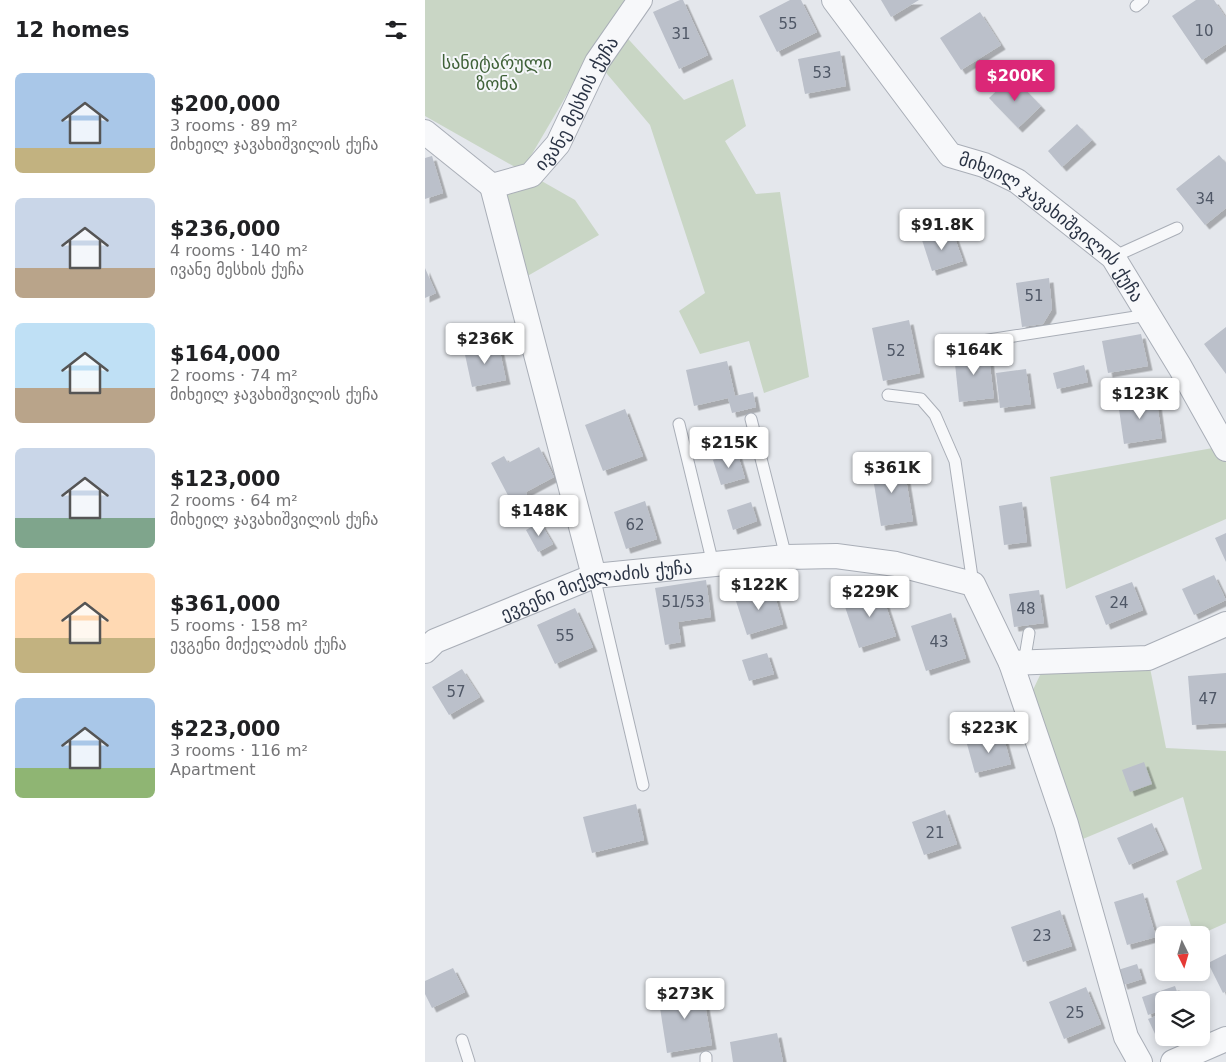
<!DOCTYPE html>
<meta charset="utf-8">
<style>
:root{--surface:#fff;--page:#f6f6f6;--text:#202124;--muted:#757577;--accent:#db2777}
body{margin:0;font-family:"DejaVu Sans","Noto Sans Georgian",sans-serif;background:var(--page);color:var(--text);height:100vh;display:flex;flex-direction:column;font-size:19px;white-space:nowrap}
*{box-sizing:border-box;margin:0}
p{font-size:16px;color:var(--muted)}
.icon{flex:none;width:28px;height:28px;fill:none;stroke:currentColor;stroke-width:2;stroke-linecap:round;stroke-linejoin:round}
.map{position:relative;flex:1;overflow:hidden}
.side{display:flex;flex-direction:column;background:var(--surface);width:425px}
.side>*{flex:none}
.needle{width:32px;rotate:175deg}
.tools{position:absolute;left:730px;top:926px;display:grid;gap:10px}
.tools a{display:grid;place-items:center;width:55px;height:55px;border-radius:8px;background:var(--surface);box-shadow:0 2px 8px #0003;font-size:25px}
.price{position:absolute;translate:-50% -42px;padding:0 11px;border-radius:5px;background:#fff;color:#222;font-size:16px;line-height:32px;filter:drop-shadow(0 1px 2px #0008)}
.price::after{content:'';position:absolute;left:50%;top:30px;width:15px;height:11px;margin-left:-8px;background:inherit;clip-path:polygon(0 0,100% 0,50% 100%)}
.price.selected{background:var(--accent);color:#fff}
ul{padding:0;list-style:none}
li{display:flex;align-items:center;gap:15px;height:125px;padding:0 15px}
li span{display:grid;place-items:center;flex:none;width:140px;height:100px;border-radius:8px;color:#555}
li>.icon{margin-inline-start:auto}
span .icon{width:60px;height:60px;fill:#fffc;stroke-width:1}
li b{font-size:21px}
h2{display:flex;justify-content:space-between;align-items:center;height:60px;padding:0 15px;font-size:21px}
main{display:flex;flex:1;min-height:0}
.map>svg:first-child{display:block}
.green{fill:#c9d6c5}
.building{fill:#bbc0ca;filter:url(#shadow)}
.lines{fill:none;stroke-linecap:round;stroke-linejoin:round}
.lane-casing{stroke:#a9aeb7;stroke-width:13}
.street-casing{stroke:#a9aeb7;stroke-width:26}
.lane{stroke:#f7f8fa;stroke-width:11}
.street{stroke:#f7f8fa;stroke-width:24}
.labels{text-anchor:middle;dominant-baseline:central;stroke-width:4;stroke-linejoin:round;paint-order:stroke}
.number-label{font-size:15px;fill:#4f5766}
.park-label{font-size:18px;fill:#3f6138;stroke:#f4f6f9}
.street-label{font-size:18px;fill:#2b3445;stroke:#f4f6f9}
</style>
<main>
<section class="side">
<h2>12 homes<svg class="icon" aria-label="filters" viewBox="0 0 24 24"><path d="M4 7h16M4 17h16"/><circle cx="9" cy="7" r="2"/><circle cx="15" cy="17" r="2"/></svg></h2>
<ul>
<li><span style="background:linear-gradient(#a9c7e8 75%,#c2b280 0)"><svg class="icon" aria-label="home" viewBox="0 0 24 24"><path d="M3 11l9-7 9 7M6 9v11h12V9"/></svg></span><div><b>$200,000</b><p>3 rooms · 89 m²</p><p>მიხეილ ჯავახიშვილის ქუჩა</p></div></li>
<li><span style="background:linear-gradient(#c9d6e8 70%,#b9a48a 0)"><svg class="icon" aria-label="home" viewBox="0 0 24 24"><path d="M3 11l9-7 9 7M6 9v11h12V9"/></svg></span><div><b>$236,000</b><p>4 rooms · 140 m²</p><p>ივანე მესხის ქუჩა</p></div></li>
<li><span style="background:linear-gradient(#bfe0f5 65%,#b9a48a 0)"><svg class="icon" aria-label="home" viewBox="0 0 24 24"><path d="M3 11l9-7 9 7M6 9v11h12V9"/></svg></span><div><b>$164,000</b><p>2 rooms · 74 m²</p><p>მიხეილ ჯავახიშვილის ქუჩა</p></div></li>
<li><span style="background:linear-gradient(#c9d6e8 70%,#7fa58c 0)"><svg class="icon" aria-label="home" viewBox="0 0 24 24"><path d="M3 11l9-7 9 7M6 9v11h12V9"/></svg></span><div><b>$123,000</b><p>2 rooms · 64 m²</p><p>მიხეილ ჯავახიშვილის ქუჩა</p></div></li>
<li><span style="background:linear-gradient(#ffd9b3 65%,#c2b280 0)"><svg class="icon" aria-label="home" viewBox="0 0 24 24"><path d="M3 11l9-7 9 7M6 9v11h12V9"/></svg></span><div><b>$361,000</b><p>5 rooms · 158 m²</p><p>ევგენი მიქელაძის ქუჩა</p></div></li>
<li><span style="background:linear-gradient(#a9c7e8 70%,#8fb573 0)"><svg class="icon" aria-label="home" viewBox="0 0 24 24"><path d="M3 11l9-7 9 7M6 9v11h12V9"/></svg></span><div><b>$223,000</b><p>3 rooms · 116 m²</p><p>Apartment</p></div></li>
</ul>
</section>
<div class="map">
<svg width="801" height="1062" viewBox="0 0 801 1062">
<defs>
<filter id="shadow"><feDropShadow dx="4.5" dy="4.5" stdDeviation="0" flood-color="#0004"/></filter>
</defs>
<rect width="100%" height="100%" fill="#e4e7ec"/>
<g class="green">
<polygon points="0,0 202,0 178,33 97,171 0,116"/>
<polygon points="195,30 259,100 308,79 321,126 300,141 331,194 355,192 384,377 339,393 324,341 275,354 254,311 280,293 225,125 172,62"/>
<polygon points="106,175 150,200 174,235 92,282 67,186"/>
<polygon points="799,446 801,449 801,519 641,589 625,477"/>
<polygon points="723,658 741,748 801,751 801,923 774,935 769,935 751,881 777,869 758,797 646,844 607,692 617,671"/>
</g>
<g class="building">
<polygon points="255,0 258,0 283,55 254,69 228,12"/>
<polygon points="365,0 376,0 392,32 352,52 334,16"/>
<polygon points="456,0 494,0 466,17"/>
<polygon points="771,0 789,0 801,18 801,44 777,60 747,16"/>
<polygon points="555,12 576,45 536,70 515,38"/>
<polygon points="415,51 421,86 380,94 373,59"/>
<polygon points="587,76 616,106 593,128 564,98"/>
<polygon points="652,124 667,140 637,167 623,151"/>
<polygon points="794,155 801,163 801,208 780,225 751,189"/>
<polygon points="7,156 18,193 0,199 0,158"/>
<polygon points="527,230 538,261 507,271 497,240"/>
<polygon points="0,268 11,293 0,298"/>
<polygon points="624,278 627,309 618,324 597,327 591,283"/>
<polygon points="484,320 495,373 458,381 447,328"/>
<polygon points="801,327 801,374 779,344"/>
<polygon points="716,334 723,366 683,373 677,341"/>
<polygon points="73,342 81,380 47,387 39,350"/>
<polygon points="563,350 569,398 534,402 529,354"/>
<polygon points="302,361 310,396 328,392 331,407 307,413 303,398 269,406 261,370"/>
<polygon points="659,365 663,382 632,389 628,373"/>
<polygon points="601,369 606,404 575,408 571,373"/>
<polygon points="731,396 737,438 699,444 693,402"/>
<polygon points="200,409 218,456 178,471 160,425"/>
<polygon points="304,428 310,448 284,455 278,435"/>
<polygon points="114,447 129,477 101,492 102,495 87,503 66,463 79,456 83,463"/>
<polygon points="312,452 320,478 296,485 288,460"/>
<polygon points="478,461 488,521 456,526 446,466"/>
<polygon points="220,501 232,539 201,549 189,512"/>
<polygon points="326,502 332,521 308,530 302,510"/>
<polygon points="597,502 602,542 579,545 574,506"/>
<polygon points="115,522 128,544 113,552 101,530"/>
<polygon points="801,533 801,562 790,538"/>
<polygon points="789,575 801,600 769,615 757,589"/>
<polygon points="281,580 286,617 253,622 256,642 240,645 230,588"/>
<polygon points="707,582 718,610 681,625 670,596"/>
<polygon points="347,586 358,624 322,635 310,598"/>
<polygon points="455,588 471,636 434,648 418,601"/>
<polygon points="614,590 619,623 589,627 584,594"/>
<polygon points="150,608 168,647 130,664 112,625"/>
<polygon points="526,613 541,658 501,671 486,626"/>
<polygon points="342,653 349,674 324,681 317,660"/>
<polygon points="37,669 55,697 24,715 7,687"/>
<polygon points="801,673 801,723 767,725 763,676"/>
<polygon points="578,735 586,764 550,773 542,744"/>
<polygon points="719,762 727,784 705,792 697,770"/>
<polygon points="211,804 219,840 167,853 158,817"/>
<polygon points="520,810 532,844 499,855 487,822"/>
<polygon points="727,823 739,850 704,865 692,838"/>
<polygon points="718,893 731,937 702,945 689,902"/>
<polygon points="635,910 647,946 598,962 586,927"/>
<polygon points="801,954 801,991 798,993 783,963"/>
<polygon points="712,964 717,979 698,985 693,970"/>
<polygon points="28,968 40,992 7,1008 0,994 0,981"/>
<polygon points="750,986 755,1000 739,1000 739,1009 723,1015 717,997"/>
<polygon points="277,987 287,1045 242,1053 233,995"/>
<polygon points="661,987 676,1024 639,1039 624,1002"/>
<polygon points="739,1013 739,1033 731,1036 723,1019"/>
<polygon points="352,1033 358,1062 308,1062 305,1042"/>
</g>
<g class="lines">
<g class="lane-casing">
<g id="lane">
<polyline points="711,6 718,0"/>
<polyline points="688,257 752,228"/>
<polyline points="519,347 723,315"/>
<polyline points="463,395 496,399 510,415 530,461 548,584"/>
<polyline points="326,419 361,557"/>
<polyline points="254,424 288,564"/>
<polyline points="169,576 218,785"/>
<polyline points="599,663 604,633"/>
<polyline points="37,1040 44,1062"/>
<polyline points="281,1057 281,1062"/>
</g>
</g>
<g class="street-casing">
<g id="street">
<path id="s1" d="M409 0 525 155 559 165 592 181 688 257 755 367 801 449"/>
<polyline points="0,132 67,186"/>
<polyline points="67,186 169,576"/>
<path id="s2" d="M67 186 106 175 133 144 172 62 215 0"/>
<path id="s3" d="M0 651 10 641 169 576 361 557 411 556 471 564 548 584 586 663 641 824 701 1037 715 1062"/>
<polyline points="586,663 723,658 801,624"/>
<polyline points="748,1062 801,1039"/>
</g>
</g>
<use href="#lane" class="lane"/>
<use href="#street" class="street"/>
</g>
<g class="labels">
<g class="number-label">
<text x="363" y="24">55</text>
<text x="779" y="31">10</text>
<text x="256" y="34">31</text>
<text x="397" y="73">53</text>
<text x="780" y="199">34</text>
<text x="609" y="296">51</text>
<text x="471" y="351">52</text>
<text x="210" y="525">62</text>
<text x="258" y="602">51/53</text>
<text x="694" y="603">24</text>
<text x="601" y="609">48</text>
<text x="140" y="636">55</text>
<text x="514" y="642">43</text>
<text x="31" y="692">57</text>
<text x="783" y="699">47</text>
<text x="510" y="833">21</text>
<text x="617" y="936">23</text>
<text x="650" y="1013">25</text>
</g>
<g class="park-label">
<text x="72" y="62">სანიტარული<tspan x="72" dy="21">ზონა</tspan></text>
</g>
<g class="street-label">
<text stroke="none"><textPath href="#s2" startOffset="126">ივანე მესხის ქუჩა</textPath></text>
<text stroke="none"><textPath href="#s1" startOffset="321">მიხეილ ჯავახიშვილის ქუჩა</textPath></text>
<text stroke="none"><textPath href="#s3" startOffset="185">ევგენი მიქელაძის ქუჩა</textPath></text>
</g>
</g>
</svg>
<div class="tools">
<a><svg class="needle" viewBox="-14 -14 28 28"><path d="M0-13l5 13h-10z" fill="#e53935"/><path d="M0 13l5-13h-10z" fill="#757577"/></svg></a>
<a><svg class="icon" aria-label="layers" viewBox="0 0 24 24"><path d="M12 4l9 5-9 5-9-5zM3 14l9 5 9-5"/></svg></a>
</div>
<b class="price selected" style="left:590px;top:102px">$200K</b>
<b class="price" style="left:517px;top:251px">$91.8K</b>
<b class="price" style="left:60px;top:365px">$236K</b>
<b class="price" style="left:549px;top:376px">$164K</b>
<b class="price" style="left:715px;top:420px">$123K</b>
<b class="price" style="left:304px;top:469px">$215K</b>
<b class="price" style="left:467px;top:494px">$361K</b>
<b class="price" style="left:114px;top:537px">$148K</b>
<b class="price" style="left:334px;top:611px">$122K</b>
<b class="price" style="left:445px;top:618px">$229K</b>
<b class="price" style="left:564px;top:754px">$223K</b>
<b class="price" style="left:260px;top:1020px">$273K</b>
</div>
</main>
